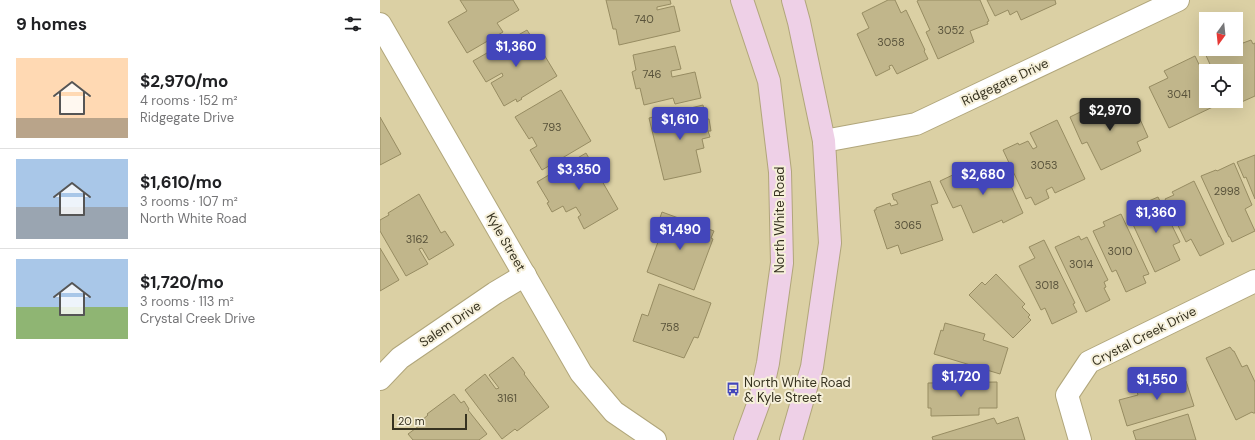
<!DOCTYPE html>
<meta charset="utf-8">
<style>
:root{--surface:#fff;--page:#f6f6f6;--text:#202124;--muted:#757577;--line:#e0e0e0;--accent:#4346bb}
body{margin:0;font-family:"DM Sans",sans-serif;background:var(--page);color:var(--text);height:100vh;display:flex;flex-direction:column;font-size:15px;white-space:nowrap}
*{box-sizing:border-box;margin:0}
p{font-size:13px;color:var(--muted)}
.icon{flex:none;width:22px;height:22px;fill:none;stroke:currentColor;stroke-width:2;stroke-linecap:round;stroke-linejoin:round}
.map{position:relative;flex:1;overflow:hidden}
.panel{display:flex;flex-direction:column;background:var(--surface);width:380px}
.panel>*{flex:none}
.needle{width:26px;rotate:195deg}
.tools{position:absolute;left:819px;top:12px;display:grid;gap:8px}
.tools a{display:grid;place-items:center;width:44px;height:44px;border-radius:0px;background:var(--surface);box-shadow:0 4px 16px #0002;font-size:20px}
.scale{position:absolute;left:12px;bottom:10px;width:75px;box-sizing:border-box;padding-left:4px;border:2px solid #363220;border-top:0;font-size:11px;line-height:14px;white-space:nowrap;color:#363220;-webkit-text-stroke:3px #f6f0da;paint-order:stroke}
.price{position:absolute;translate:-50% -34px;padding:0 9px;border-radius:4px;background:var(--accent);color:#fff;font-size:13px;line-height:26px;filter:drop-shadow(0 1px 2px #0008)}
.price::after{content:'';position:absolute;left:50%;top:24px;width:12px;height:9px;margin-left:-6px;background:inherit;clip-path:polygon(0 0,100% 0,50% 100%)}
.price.selected{background:#222;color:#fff}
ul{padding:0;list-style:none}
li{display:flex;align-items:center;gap:12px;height:100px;padding:0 16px}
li+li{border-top:1px solid var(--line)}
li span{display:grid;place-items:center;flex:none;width:112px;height:80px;border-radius:0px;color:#555}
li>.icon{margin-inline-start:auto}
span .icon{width:48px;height:48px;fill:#fffc;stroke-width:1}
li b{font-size:17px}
h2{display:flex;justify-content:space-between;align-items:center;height:48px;padding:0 16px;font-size:17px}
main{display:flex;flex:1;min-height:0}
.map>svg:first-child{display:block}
.building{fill:#c1b68b;stroke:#978c62}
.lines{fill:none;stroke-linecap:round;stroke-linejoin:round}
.minor-casing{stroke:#b1a67b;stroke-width:24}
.secondary-casing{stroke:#b1a67b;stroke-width:24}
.minor{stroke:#fff;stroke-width:22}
.secondary{stroke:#eed0e7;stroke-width:22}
.labels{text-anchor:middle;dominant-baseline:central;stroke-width:4;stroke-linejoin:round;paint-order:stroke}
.number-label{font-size:11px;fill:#59533b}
.street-label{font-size:13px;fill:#363220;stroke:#f6f0da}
.poi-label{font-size:13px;fill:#363220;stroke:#f6f0da;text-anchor:start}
</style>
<main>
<section class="panel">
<h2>9 homes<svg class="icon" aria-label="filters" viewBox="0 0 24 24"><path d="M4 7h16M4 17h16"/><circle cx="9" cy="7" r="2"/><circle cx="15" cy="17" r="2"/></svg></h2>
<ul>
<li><span style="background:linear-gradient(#ffd9b3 75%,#b9a48a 0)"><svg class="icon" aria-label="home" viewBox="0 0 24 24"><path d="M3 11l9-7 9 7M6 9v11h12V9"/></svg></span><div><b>$2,970/mo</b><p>4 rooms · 152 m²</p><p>Ridgegate Drive</p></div></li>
<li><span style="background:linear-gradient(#a9c7e8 60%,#9aa5b1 0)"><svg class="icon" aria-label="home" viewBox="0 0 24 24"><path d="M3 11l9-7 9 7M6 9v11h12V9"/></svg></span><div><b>$1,610/mo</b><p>3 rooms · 107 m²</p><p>North White Road</p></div></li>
<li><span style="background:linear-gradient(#a9c7e8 60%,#8fb573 0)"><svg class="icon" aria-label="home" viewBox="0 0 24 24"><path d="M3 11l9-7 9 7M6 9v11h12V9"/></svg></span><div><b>$1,720/mo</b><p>3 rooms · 113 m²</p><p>Crystal Creek Drive</p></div></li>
</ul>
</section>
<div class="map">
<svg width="875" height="440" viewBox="0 0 875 440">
<rect width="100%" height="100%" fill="#dbd0a4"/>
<g class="building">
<polygon points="80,0 133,0 139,10 117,23 123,32 87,53 68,22 87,11"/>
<polygon points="226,0 290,0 291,4 277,7 277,10 294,6 300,31 239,45 236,29 233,29"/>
<polygon points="508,0 515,0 521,13 526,10 545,50 544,51 548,59 517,74 512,65 509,66 510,69 496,76 477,34 489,28 482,13"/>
<polygon points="539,0 600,0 609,21 607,22 608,24 590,31 594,42 558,59 546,32 550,30 537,1"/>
<polygon points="607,0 675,0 676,4 641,20 637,11 630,15 628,10 615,16"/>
<polygon points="147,30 156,44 157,43 177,76 141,98 142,99 137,102 136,99 124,106 111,83 123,76 122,73 106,82 93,61"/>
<polygon points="859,35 863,43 871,40 873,44 875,43 875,96 857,104 856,101 856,71 833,71 824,51 828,49 856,49 856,36"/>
<polygon points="295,46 301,69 291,71 292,77 315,72 321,98 295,104 293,98 264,105 260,88 256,89 252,72 256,70 253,55"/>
<polygon points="815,56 826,79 826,101 837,101 839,104 789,128 769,87 788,78 784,71"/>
<polygon points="181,90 211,141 162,170 150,150 157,146 152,137 149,139 135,117"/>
<polygon points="751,99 768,137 757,142 761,151 721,170 707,142 702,144 690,117 725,100 727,106 730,104 732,108"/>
<polygon points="323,105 326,119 329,119 331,131 328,131 330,137 322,139 324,148 316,150 321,172 284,180 269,118"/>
<polygon points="0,117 21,154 0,165"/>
<polygon points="677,120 705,179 675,193 672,187 666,190 669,198 655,205 651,197 646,199 623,150 638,143 639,145 648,141 653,149 657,147 650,133"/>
<polygon points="206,153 238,209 204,229 198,217 201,215 196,207 186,212 183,206 172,212 167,203 169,202 157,182"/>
<polygon points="875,155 875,199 866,177 864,178 857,162"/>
<polygon points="854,163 872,205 865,209 875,231 852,242 850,237 849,237 821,176 836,170 837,171"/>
<polygon points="596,164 600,172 607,169 608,172 622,166 643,213 623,223 622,220 593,233 581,205 573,208 560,181"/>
<polygon points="550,181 558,203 551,205 563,240 521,254 518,245 507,249 494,210 496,210 496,208 510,203 511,206 518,204 516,200 514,200 512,194"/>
<polygon points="814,181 844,244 820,256 811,239 806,242 785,199 794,195 792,192"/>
<polygon points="39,194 61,233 65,231 74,245 49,260 42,248 39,249 48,264 26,276 0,231 0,220 9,215 8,213"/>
<polygon points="778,197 800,242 793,245 800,260 775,272 750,218 760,213 757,206"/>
<polygon points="282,212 334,231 331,238 333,239 314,290 267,272 278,242 272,240"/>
<polygon points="741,214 769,274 763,276 766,283 746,292 736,270 732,272 713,231 725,226 723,222"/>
<polygon points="699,236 701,240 707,237 728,280 724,282 726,287 724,288 730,300 706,312 675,247"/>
<polygon points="664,240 695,303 693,304 697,312 672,324 665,308 661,310 639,266 655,258 649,247"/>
<polygon points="0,248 19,280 0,291"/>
<polygon points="616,274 645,304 642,307 650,315 648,317 651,320 633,338 589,295 602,282 605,285"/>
<polygon points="279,284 331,303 318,338 314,337 304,358 253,341 262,314 268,316"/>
<polygon points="565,323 605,334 603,340 628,348 620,374 554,354 561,330 563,331"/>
<polygon points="850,347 853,351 854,351 862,367 867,365 875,382 875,413 873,413 872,412 856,420 826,358"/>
<polygon points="133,357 145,373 144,374 169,407 137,431 135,429 122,439 85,390 105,374 116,389 119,388 109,375"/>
<polygon points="800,375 802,382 806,381 814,406 747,426 739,400 758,395 756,388"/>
<polygon points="617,382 617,408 599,408 599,415 551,416 551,408 548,408 548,383"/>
<polygon points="74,394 81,403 84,401 89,409 88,410 107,434 99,440 33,440 28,434 43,423 41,421 48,415 47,414"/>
<polygon points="808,414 816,440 756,440 753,431"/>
<polygon points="638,417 645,440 553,440 552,437 614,418 617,424"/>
</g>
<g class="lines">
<g class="minor-casing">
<g id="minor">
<polyline points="0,24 201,373 234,412 275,440"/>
<polyline points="444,141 536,124 798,0"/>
<polyline points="0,379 20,358 115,293 145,275"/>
<polyline points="700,440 687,395 709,362 875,281"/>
</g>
</g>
<g class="secondary-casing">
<g id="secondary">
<polyline points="362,0 389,81 400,172 402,263 388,363 380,399 365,440"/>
<polyline points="411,440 432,367 450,243 444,141 419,22 413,0"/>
</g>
</g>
<use href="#minor" class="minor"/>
<use href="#secondary" class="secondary"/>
</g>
<defs>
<g id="bus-bare" transform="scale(1.08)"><path d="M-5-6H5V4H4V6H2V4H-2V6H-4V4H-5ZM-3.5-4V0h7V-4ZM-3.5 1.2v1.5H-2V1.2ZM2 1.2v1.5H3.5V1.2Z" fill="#4346bb" stroke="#f6f0da" stroke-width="2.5" paint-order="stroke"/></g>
</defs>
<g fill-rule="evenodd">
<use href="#bus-bare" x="353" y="389"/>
</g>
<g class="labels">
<g class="number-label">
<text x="264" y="19">740</text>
<text x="571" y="30">3052</text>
<text x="511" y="42">3058</text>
<text x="272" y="74">746</text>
<text x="799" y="94">3041</text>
<text x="172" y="127">793</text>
<text x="664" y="165">3053</text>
<text x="847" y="191">2998</text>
<text x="528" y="225">3065</text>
<text x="37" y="239">3162</text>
<text x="740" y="251">3010</text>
<text x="701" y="264">3014</text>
<text x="667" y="285">3018</text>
<text x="290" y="327">758</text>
<text x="127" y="398">3161</text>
</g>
<g class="street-label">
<text transform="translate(625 82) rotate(-25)">Ridgegate Drive</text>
<text transform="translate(399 220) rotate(-90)">North White Road</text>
<text transform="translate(126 242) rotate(60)">Kyle Street</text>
<text transform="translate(70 324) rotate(-34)">Salem Drive</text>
<text transform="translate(764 336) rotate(-27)">Crystal Creek Drive</text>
</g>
<g class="poi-label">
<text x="364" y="382">North White Road<tspan x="364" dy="15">&amp; Kyle Street</tspan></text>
</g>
</g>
</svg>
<div class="tools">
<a><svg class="needle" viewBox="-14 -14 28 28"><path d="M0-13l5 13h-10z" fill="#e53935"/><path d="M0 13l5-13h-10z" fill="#757577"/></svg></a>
<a><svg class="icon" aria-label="locate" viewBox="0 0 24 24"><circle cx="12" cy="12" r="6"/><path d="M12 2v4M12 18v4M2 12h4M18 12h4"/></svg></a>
</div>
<div class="scale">20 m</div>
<b class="price" style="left:136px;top:68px">$1,360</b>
<b class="price selected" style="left:730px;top:132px">$2,970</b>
<b class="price" style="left:300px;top:141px">$1,610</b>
<b class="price" style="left:199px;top:191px">$3,350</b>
<b class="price" style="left:603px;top:196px">$2,680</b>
<b class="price" style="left:776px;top:234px">$1,360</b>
<b class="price" style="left:300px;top:251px">$1,490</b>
<b class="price" style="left:581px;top:398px">$1,720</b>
<b class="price" style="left:777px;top:401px">$1,550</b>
</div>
</main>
